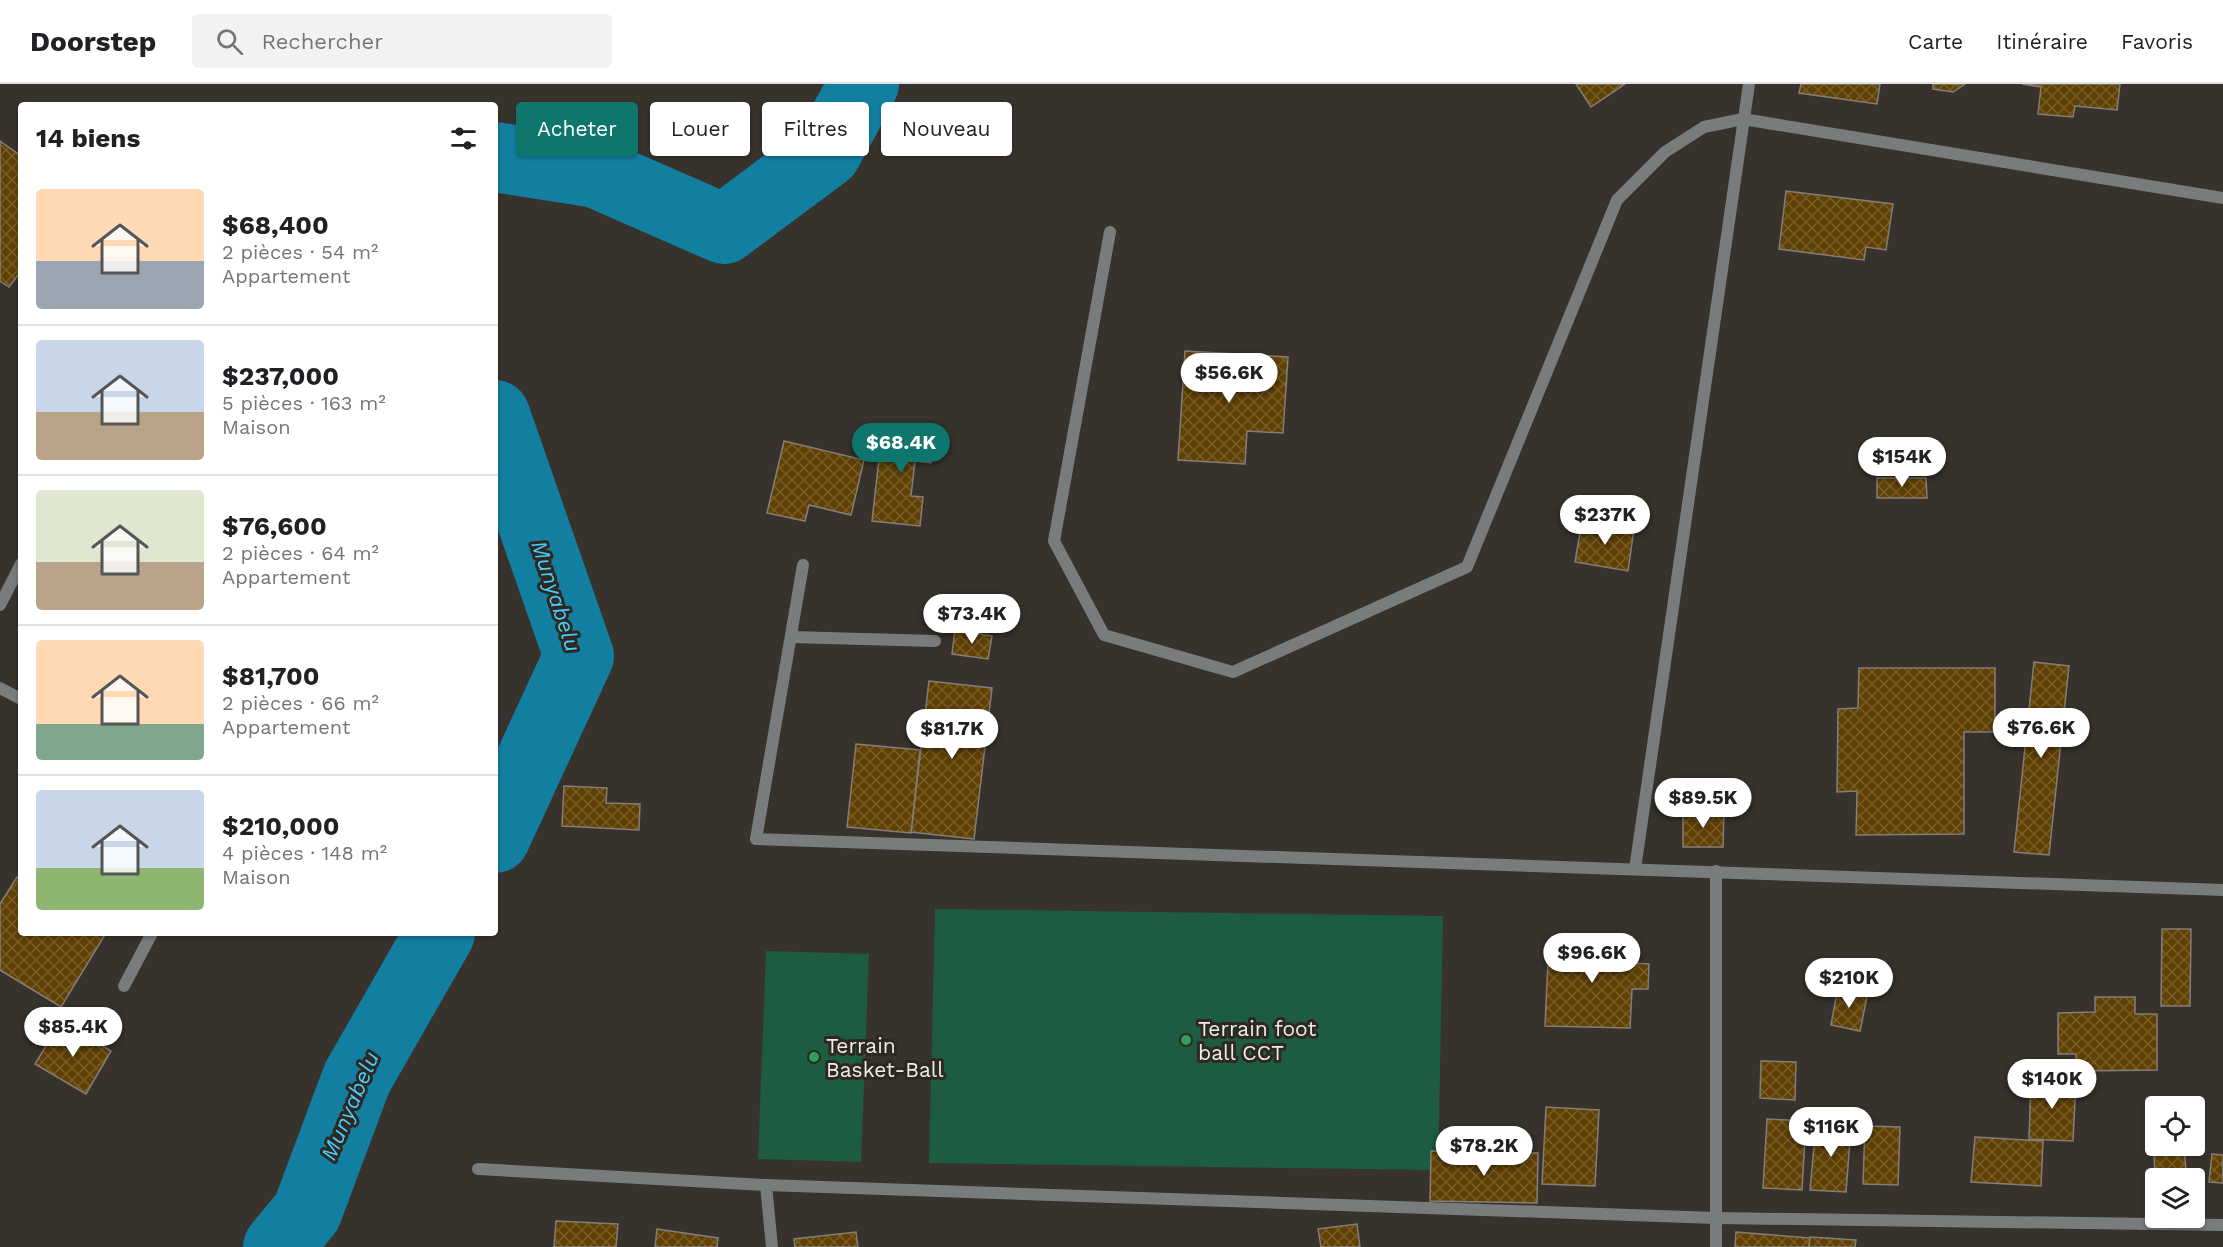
<!DOCTYPE html>
<html lang="fr">
<meta charset="utf-8">
<style>
:root{--surface:#fff;--page:#f2f2f2;--text:#202124;--muted:#757577;--line:#e0e0e0;--accent:#0f766e}
body{margin:0;font-family:"Work Sans",sans-serif;background:var(--page);color:var(--text);height:100vh;display:flex;flex-direction:column;font-size:22px;white-space:nowrap}
*{box-sizing:border-box;margin:0}
p{font-size:20px;color:var(--muted)}
.icon{flex:none;width:33px;height:33px;fill:none;stroke:currentColor;stroke-width:2;stroke-linecap:round;stroke-linejoin:round}
.map{position:relative;flex:1;overflow:hidden}
.drawer{position:absolute;left:18px;top:18px;width:480px;height:834px;display:flex;flex-direction:column;background:var(--surface);border-radius:6px;box-shadow:0 2px 4px #0004}
.drawer>*{flex:none}
.guide{position:absolute;left:516px;top:18px;width:570px;height:54px;display:flex;gap:12px}
.fabs{position:absolute;left:2145px;top:1012px;display:grid;gap:12px}
.fabs a{display:grid;place-items:center;width:60px;height:60px;border-radius:6px;background:var(--surface);box-shadow:0 2px 4px #0004;font-size:30px}
.price{position:absolute;translate:-50% -51px;padding:0 14px;border-radius:21px;background:#fff;color:#222;font-size:20px;line-height:39px;filter:drop-shadow(0 2px 3px #0008)}
.price::after{content:'';position:absolute;left:50%;top:36px;width:18px;height:14px;margin-left:-9px;background:inherit;clip-path:polygon(0 0,100% 0,50% 100%)}
.price.on{background:var(--accent);color:#fff}
ul{padding:0;list-style:none}
li{display:flex;align-items:center;gap:18px;height:150px;padding:0 18px}
li+li{border-top:2px solid var(--line)}
li span{display:grid;place-items:center;flex:none;width:168px;height:120px;border-radius:6px;color:#555}
li>.icon{margin-inline-start:auto}
span .icon{width:72px;height:72px;fill:#fffc;stroke-width:1}
li b{font-size:26px}
h2{display:flex;justify-content:space-between;align-items:center;height:72px;padding:0 18px;font-size:26px}
.chip{padding:0 21px;border-radius:6px;background:var(--surface);box-shadow:0 2px 4px #0004;font-size:21px;line-height:54px}
.chip.on{background:var(--accent);color:#fff}
header{display:flex;align-items:center;gap:36px;box-sizing:border-box;height:84px;padding:0 30px;background:var(--surface);border-bottom:2px solid var(--line)}
header strong{font-size:28px}
nav{display:flex;gap:33px;margin-inline-start:auto;font-size:21px}
.search{width:420px;height:54px;background:var(--page);display:flex;align-items:center;gap:15px;box-sizing:border-box;padding:0 21px;border-radius:6px;color:var(--muted);font-size:22px}
.map>svg:first-child{display:block}
.pitch{fill:#1d5c43}
.lines{fill:none;stroke-linecap:round;stroke-linejoin:round}
.river{stroke:#127fa1;stroke-width:70}
.building{fill:url(#building-cross-hatch);stroke:#847e77;stroke-width:1.5}
.lane{stroke:#787c7c;stroke-width:12}
.street{stroke:#787c7c;stroke-width:12}
.leisure-dot{fill:#2e9e5b;stroke:#2d2822;stroke-width:2}
.labels{text-anchor:middle;dominant-baseline:central;stroke-width:6;stroke-linejoin:round;paint-order:stroke}
.poi-label{font-size:21px;fill:#f0ede9;stroke:#2d2822;text-anchor:start}
.water-label{font-size:22px;font-style:italic;fill:#48cfff;stroke:#2d2822}
</style>
<header>
<strong>Doorstep</strong>
<div class="search"><svg class="icon" aria-label="search" viewBox="0 0 24 24"><circle cx="10" cy="10" r="6"/><path d="M15 15l6 6"/></svg>Rechercher</div>
<nav><a>Carte</a><a>Itinéraire</a><a>Favoris</a></nav>
</header>
<div class="map">
<svg width="2223" height="1163" viewBox="0 0 2223 1163">
<defs>
<pattern id="building-cross-hatch" width="8" height="8" patternUnits="userSpaceOnUse" patternTransform="scale(1.5)"><rect width="8" height="8" fill="#614004"/><path d="M0 0l8 8M0 8l8-8" fill="none" stroke="#785c29"/></pattern>
</defs>
<rect width="100%" height="100%" fill="#37322c"/>
<g class="pitch">
<polygon points="935,825 1443,832 1438,1086 929,1079"/>
<polygon points="766,867 869,870 861,1078 758,1075"/>
</g>
<g class="lines">
<g class="river">
<polyline points="495,73 596,89 724,145 826,69 864,0"/>
<polyline points="495,331 579,572 495,754"/>
<polyline points="278,1163 307,1128 357,994 440,849"/>
</g>
</g>
<g class="building">
<polygon points="1576,0 1625,0 1591,23"/>
<polygon points="1801,0 1880,0 1877,20 1799,9"/>
<polygon points="1933,0 1965,0 1953,8 1933,5"/>
<polygon points="2022,0 2120,0 2117,26 2075,22 2073,33 2038,30 2041,3"/>
<polygon points="0,57 21,72 21,187 9,203 0,197"/>
<polygon points="1786,107 1893,120 1886,166 1866,163 1864,176 1779,165"/>
<polygon points="1185,267 1288,273 1283,349 1247,347 1245,380 1178,376"/>
<polygon points="883,340 935,346 931,379 915,377 911,412 923,413 920,442 872,437"/>
<polygon points="784,357 864,376 851,431 809,421 805,437 767,429"/>
<polygon points="1877,394 1926,394 1927,414 1877,414"/>
<polygon points="1582,437 1634,445 1628,487 1575,478"/>
<polygon points="955,546 992,552 988,575 952,570"/>
<polygon points="2034,578 2069,582 2049,771 2014,768"/>
<polygon points="1859,584 1995,584 1995,648 1964,648 1964,750 1856,751 1857,707 1837,708 1838,625 1858,624"/>
<polygon points="929,597 992,604 974,755 911,748"/>
<polygon points="856,660 920,666 911,749 847,743"/>
<polygon points="564,702 607,704 606,719 640,720 639,746 562,742"/>
<polygon points="1724,726 1723,763 1683,763 1683,727"/>
<polygon points="17,793 21,795 21,849 106,849 61,923 0,886 0,820"/>
<polygon points="2162,845 2191,845 2190,922 2161,922"/>
<polygon points="1549,856 1633,859 1633,879 1649,880 1648,905 1632,905 1630,944 1545,942"/>
<polygon points="1838,903 1868,908 1860,947 1831,941"/>
<polygon points="2095,913 2135,913 2135,930 2157,930 2157,986 2076,987 2076,970 2058,970 2058,929 2095,928"/>
<polygon points="61,937 111,967 86,1010 35,980"/>
<polygon points="1761,977 1796,978 1795,1016 1760,1014"/>
<polygon points="2031,995 2076,997 2073,1057 2029,1055"/>
<polygon points="1546,1023 1599,1026 1595,1102 1542,1100"/>
<polygon points="1767,1035 1806,1037 1802,1106 1763,1104"/>
<polygon points="1816,1040 1851,1043 1846,1108 1810,1106"/>
<polygon points="1865,1042 1900,1043 1898,1101 1863,1100"/>
<polygon points="2153,1052 2156,1052 2156,1062 2184,1062 2186,1087 2155,1089"/>
<polygon points="1975,1053 2043,1057 2041,1102 1971,1098"/>
<polygon points="1431,1067 1538,1069 1537,1119 1430,1117"/>
<polygon points="2212,1070 2223,1071 2223,1099 2209,1098"/>
<polygon points="556,1137 618,1140 616,1163 554,1163"/>
<polygon points="1357,1140 1360,1163 1321,1163 1318,1145"/>
<polygon points="657,1145 718,1154 717,1163 655,1163"/>
<polygon points="856,1148 858,1163 795,1163 794,1155"/>
<polygon points="1736,1148 1810,1154 1809,1163 1735,1163"/>
<polygon points="1810,1153 1856,1156 1855,1163 1809,1163"/>
</g>
<g class="lines">
<g class="lane">
<polyline points="1110,148 1054,457 1104,551 1233,588 1467,483 1617,116 1665,68 1704,43 1743,35"/>
<polyline points="0,521 21,480"/>
<polyline points="791,553 935,557"/>
<polyline points="0,604 21,615"/>
<polyline points="756,755 803,481"/>
<polyline points="124,902 152,849"/>
</g>
<g class="street">
<polyline points="1743,35 2223,114"/>
<polyline points="756,755 2223,806"/>
<polyline points="1635,785 1749,0"/>
<polyline points="1716,787 1716,1163"/>
<polyline points="478,1085 766,1101 1716,1134 2223,1141"/>
<polyline points="766,1101 772,1163"/>
</g>
</g>
<g class="leisure-dot">
<circle cx="1186" cy="956" r="6"/>
<circle cx="814" cy="973" r="6"/>
</g>
<g class="labels">
<g class="poi-label">
<text x="1198" y="944">Terrain foot<tspan x="1198" dy="24">ball CCT</tspan></text>
<text x="826" y="961">Terrain<tspan x="826" dy="24">Basket-Ball</tspan></text>
</g>
<g class="water-label">
<text transform="translate(556 512) rotate(72)">Munyabelu</text>
<text transform="translate(350 1022) rotate(-67)">Munyabelu</text>
</g>
</g>
</svg>
<div class="fabs">
<a><svg class="icon" aria-label="locate" viewBox="0 0 24 24"><circle cx="12" cy="12" r="6"/><path d="M12 2v4M12 18v4M2 12h4M18 12h4"/></svg></a>
<a><svg class="icon" aria-label="layers" viewBox="0 0 24 24"><path d="M12 4l9 5-9 5-9-5zM3 14l9 5 9-5"/></svg></a>
</div>
<b class="price" style="left:1229px;top:320px">$56.6K</b>
<b class="price on" style="left:901px;top:390px">$68.4K</b>
<b class="price" style="left:1902px;top:404px">$154K</b>
<b class="price" style="left:1605px;top:462px">$237K</b>
<b class="price" style="left:972px;top:561px">$73.4K</b>
<b class="price" style="left:2041px;top:675px">$76.6K</b>
<b class="price" style="left:952px;top:676px">$81.7K</b>
<b class="price" style="left:1703px;top:745px">$89.5K</b>
<b class="price" style="left:1592px;top:900px">$96.6K</b>
<b class="price" style="left:1849px;top:925px">$210K</b>
<b class="price" style="left:73px;top:974px">$85.4K</b>
<b class="price" style="left:2052px;top:1026px">$140K</b>
<b class="price" style="left:1831px;top:1074px">$116K</b>
<b class="price" style="left:1484px;top:1093px">$78.2K</b>
<div class="guide">
<a class="chip on">Acheter</a>
<a class="chip">Louer</a>
<a class="chip">Filtres</a>
<a class="chip">Nouveau</a>
</div>
<section class="drawer">
<h2>14 biens<svg class="icon" aria-label="filters" viewBox="0 0 24 24"><path d="M4 7h16M4 17h16"/><circle cx="9" cy="7" r="2"/><circle cx="15" cy="17" r="2"/></svg></h2>
<ul>
<li><span style="background:linear-gradient(#ffd9b3 60%,#9aa5b1 0)"><svg class="icon" aria-label="home" viewBox="0 0 24 24"><path d="M3 11l9-7 9 7M6 9v11h12V9"/></svg></span><div><b>$68,400</b><p>2 pièces · 54 m²</p><p>Appartement</p></div></li>
<li><span style="background:linear-gradient(#c9d6e8 60%,#b9a48a 0)"><svg class="icon" aria-label="home" viewBox="0 0 24 24"><path d="M3 11l9-7 9 7M6 9v11h12V9"/></svg></span><div><b>$237,000</b><p>5 pièces · 163 m²</p><p>Maison</p></div></li>
<li><span style="background:linear-gradient(#dfe7d0 60%,#b9a48a 0)"><svg class="icon" aria-label="home" viewBox="0 0 24 24"><path d="M3 11l9-7 9 7M6 9v11h12V9"/></svg></span><div><b>$76,600</b><p>2 pièces · 64 m²</p><p>Appartement</p></div></li>
<li><span style="background:linear-gradient(#ffd9b3 70%,#7fa58c 0)"><svg class="icon" aria-label="home" viewBox="0 0 24 24"><path d="M3 11l9-7 9 7M6 9v11h12V9"/></svg></span><div><b>$81,700</b><p>2 pièces · 66 m²</p><p>Appartement</p></div></li>
<li><span style="background:linear-gradient(#c9d6e8 65%,#8fb573 0)"><svg class="icon" aria-label="home" viewBox="0 0 24 24"><path d="M3 11l9-7 9 7M6 9v11h12V9"/></svg></span><div><b>$210,000</b><p>4 pièces · 148 m²</p><p>Maison</p></div></li>
</ul>
</section>
</div>
